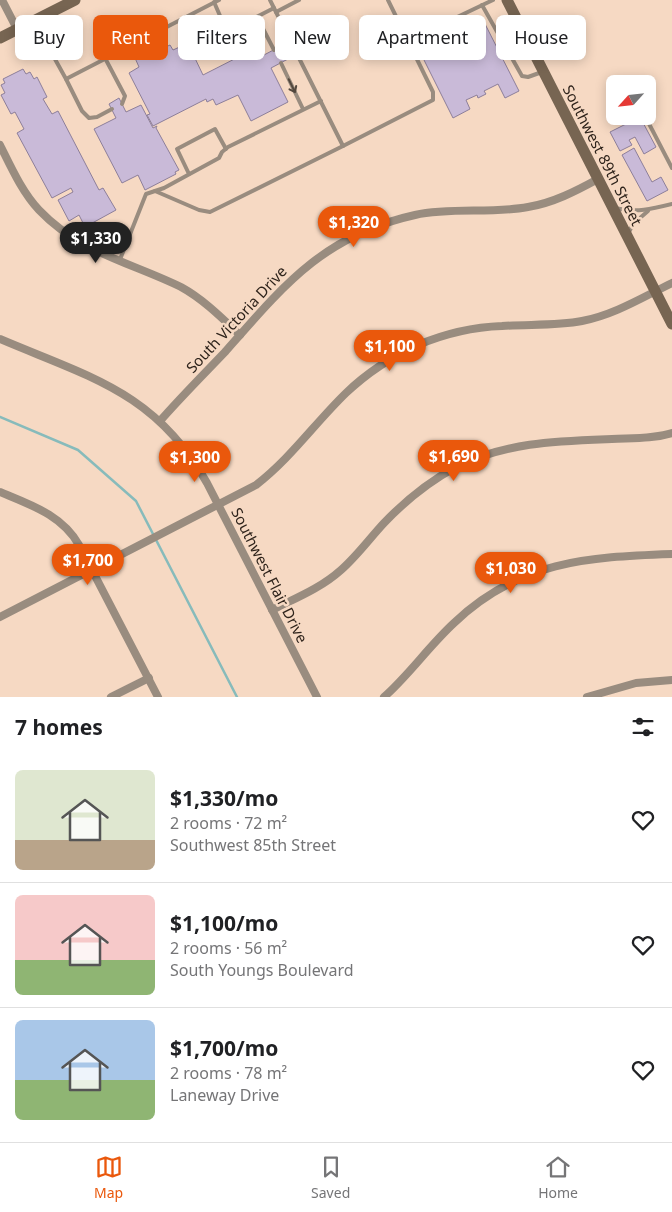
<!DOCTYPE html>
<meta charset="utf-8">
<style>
:root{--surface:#fff;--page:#f2f2f2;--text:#202124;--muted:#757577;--line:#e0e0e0;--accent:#ea580c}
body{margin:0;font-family:"Noto Sans",sans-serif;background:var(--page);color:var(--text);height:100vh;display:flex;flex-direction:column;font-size:19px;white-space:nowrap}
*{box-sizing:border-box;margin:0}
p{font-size:16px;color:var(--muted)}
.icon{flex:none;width:28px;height:28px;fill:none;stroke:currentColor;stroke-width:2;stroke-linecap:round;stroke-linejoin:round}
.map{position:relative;height:697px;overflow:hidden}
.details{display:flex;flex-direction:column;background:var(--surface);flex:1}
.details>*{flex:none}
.guide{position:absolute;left:15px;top:15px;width:642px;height:45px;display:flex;gap:10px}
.needle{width:32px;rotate:243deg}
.tools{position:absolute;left:606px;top:75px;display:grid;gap:10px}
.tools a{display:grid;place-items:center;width:50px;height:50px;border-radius:8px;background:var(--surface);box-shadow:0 2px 12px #0003;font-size:25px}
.price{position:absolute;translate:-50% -42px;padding:0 11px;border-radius:18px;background:var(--accent);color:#fff;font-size:16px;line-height:32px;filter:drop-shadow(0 1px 2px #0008)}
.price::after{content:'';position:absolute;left:50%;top:30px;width:15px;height:11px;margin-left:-8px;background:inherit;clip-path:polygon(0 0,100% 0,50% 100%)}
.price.active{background:#222;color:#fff}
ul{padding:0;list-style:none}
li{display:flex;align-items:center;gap:15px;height:125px;padding:0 15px}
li+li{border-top:1px solid var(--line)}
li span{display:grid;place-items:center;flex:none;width:140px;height:100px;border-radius:8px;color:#555}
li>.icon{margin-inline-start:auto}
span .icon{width:60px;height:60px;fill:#fffc;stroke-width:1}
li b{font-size:21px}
h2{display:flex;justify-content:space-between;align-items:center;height:60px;padding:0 15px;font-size:21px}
.tag{padding:0 18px;border-radius:8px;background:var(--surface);box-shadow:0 2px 12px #0003;font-size:18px;line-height:45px}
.tag.active{background:var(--accent);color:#fff}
.tabs{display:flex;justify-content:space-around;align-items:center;height:70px;border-top:1px solid var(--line);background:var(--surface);font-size:14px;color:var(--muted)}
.tabs a{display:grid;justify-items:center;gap:2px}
.tabs .active{color:var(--accent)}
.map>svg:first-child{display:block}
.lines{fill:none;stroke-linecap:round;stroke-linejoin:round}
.stream{stroke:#87bbbb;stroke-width:2.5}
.building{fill:#c9bad8;stroke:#8d7f9a}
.service{stroke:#998c7f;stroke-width:4}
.minor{stroke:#998c7f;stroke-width:8}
.secondary{stroke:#776552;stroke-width:11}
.oneway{stroke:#53483e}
.labels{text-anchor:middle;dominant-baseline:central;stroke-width:5;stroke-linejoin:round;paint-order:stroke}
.street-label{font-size:15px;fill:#2e231b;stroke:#f6d9c3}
</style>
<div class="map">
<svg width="672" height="697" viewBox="0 0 672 697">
<rect width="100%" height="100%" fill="#f6d9c3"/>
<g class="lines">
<polyline class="stream" points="0,417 78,450 136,501 237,697"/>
</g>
<g class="building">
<polygon points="483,20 519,91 505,98 498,84 484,91 486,94 478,98 477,95 466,100 470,109 453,118 418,48 445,35 447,39"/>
<polygon points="170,45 173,50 184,45 188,53 192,52 203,75 260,46 264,55 281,46 288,59 271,68 288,102 251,121 238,95 216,105 213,99 207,102 206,99 153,126 147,115 150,114 129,73 139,67 135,58 143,54 144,57"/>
<polygon points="23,69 26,74 30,72 34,79 37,77 47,97 43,99 52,114 58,111 99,190 103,188 116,210 85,227 79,215 69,221 58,200 73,192 71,188 52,198 17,133 24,129 15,112 11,114 1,95 5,93 1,85 5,83 3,79"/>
<polygon points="119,98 126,112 141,105 153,128 157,126 156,128 179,170 175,172 176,174 145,190 138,175 122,183 94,129 116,118 109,104"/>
<polygon points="640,117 656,147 644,154 635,137 629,140 632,145 620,151 610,132"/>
<polygon points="634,148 652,182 661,177 668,190 647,201 622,155"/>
</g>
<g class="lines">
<g class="service">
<polyline points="270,0 343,146 433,100 433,92 388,0"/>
<polyline points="482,5 522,76 528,77 542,72"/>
<polyline points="276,12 299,0"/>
<polyline points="257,17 274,50"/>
<polyline points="35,23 66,79 219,0"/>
<polyline points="224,25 229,31 274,8"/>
<polyline points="191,40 224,25 214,2"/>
<polyline points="407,41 493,0"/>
<polyline points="105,58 125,96 122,104"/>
<polyline points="281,63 303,109"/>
<polyline points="66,79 82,111 89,118 97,117 112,109"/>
<polyline points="645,116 672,168"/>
<polyline points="189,174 177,149 215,129 226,149"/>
<polyline points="155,191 199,210 210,212 343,146"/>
<path d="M615 208C636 213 652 209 672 204"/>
<polyline points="628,234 633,224 648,211"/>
<polyline points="119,262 146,194 164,188 219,158 222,152 228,147 321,101"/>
</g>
<g class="minor">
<polyline points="2,0 17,29"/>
<path d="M0 145C11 167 22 192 39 210 80 253 130 262 181 287 203 299 222 318 240 335"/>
<path d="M0 339C89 377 156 392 207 483L317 697"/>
<path d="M160 421C181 397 203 375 225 352 283 286 324 235 415 215 452 207 491 214 528 207 553 203 576 191 598 179"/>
<path d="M0 492C31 505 62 515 79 545L158 697"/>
<path d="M272 610C296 598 321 588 341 570 357 556 370 538 384 523 405 501 430 481 456 467 506 442 558 441 612 439 632 438 653 439 672 433"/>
<path d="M0 617 256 485C290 459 315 423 346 393 367 373 391 357 418 345 444 334 474 327 502 326 529 324 556 326 582 321 614 315 643 297 672 283"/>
<polyline points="111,697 149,678"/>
<path d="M384 697C409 675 429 646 454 623 519 561 587 557 672 554"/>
<polyline points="587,697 636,683 672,680"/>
</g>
<g class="secondary">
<polyline points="507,0 672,324"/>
<polyline points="0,38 75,0"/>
</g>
</g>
<defs><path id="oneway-shaft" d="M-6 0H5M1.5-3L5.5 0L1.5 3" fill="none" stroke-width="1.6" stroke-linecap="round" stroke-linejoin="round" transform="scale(1.25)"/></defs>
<use class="oneway" href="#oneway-shaft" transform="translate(292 86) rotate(64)"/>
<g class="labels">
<g class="street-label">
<text transform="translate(603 155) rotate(63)">Southwest 89th Street</text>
<text transform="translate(236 319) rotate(-47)">South Victoria Drive</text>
<text transform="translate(270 575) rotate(63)">Southwest Flair Drive</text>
</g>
</g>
</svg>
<div class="tools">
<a><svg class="needle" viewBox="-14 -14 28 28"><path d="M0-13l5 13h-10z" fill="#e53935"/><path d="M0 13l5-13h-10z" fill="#757577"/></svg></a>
</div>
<b class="price" style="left:354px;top:248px">$1,320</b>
<b class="price active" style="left:96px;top:264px">$1,330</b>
<b class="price" style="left:390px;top:372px">$1,100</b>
<b class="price" style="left:454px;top:482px">$1,690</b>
<b class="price" style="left:195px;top:483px">$1,300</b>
<b class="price" style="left:88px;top:586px">$1,700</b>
<b class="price" style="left:511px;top:594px">$1,030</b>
<div class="guide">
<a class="tag">Buy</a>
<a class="tag active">Rent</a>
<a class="tag">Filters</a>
<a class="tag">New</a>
<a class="tag">Apartment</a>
<a class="tag">House</a>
</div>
</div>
<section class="details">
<h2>7 homes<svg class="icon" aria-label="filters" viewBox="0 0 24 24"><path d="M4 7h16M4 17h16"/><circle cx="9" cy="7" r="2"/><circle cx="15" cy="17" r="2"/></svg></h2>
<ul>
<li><span style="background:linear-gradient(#dfe7d0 70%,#b9a48a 0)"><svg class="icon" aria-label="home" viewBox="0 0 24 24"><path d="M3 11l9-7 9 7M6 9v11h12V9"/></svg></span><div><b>$1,330/mo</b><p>2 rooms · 72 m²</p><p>Southwest 85th Street</p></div><svg class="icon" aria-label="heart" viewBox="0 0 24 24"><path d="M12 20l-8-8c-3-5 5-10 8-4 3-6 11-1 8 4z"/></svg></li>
<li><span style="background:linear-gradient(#f6c9c9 65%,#8fb573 0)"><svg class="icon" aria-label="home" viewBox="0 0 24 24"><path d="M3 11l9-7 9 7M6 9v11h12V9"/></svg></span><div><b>$1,100/mo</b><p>2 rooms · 56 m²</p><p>South Youngs Boulevard</p></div><svg class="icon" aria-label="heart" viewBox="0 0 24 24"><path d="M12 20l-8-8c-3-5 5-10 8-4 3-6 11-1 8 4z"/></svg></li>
<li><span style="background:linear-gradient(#a9c7e8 60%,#8fb573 0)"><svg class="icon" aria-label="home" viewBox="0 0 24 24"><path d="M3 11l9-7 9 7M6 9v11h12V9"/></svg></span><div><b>$1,700/mo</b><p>2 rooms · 78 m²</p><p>Laneway Drive</p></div><svg class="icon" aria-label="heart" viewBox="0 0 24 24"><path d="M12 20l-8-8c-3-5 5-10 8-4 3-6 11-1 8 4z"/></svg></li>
</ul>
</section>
<nav class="tabs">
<a class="active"><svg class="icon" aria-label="map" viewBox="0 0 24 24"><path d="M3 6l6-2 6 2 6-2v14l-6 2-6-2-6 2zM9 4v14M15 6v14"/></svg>Map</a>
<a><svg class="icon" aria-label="saved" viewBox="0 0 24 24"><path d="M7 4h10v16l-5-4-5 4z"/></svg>Saved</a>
<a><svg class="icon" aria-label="home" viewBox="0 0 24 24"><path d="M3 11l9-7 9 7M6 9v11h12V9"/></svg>Home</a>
</nav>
